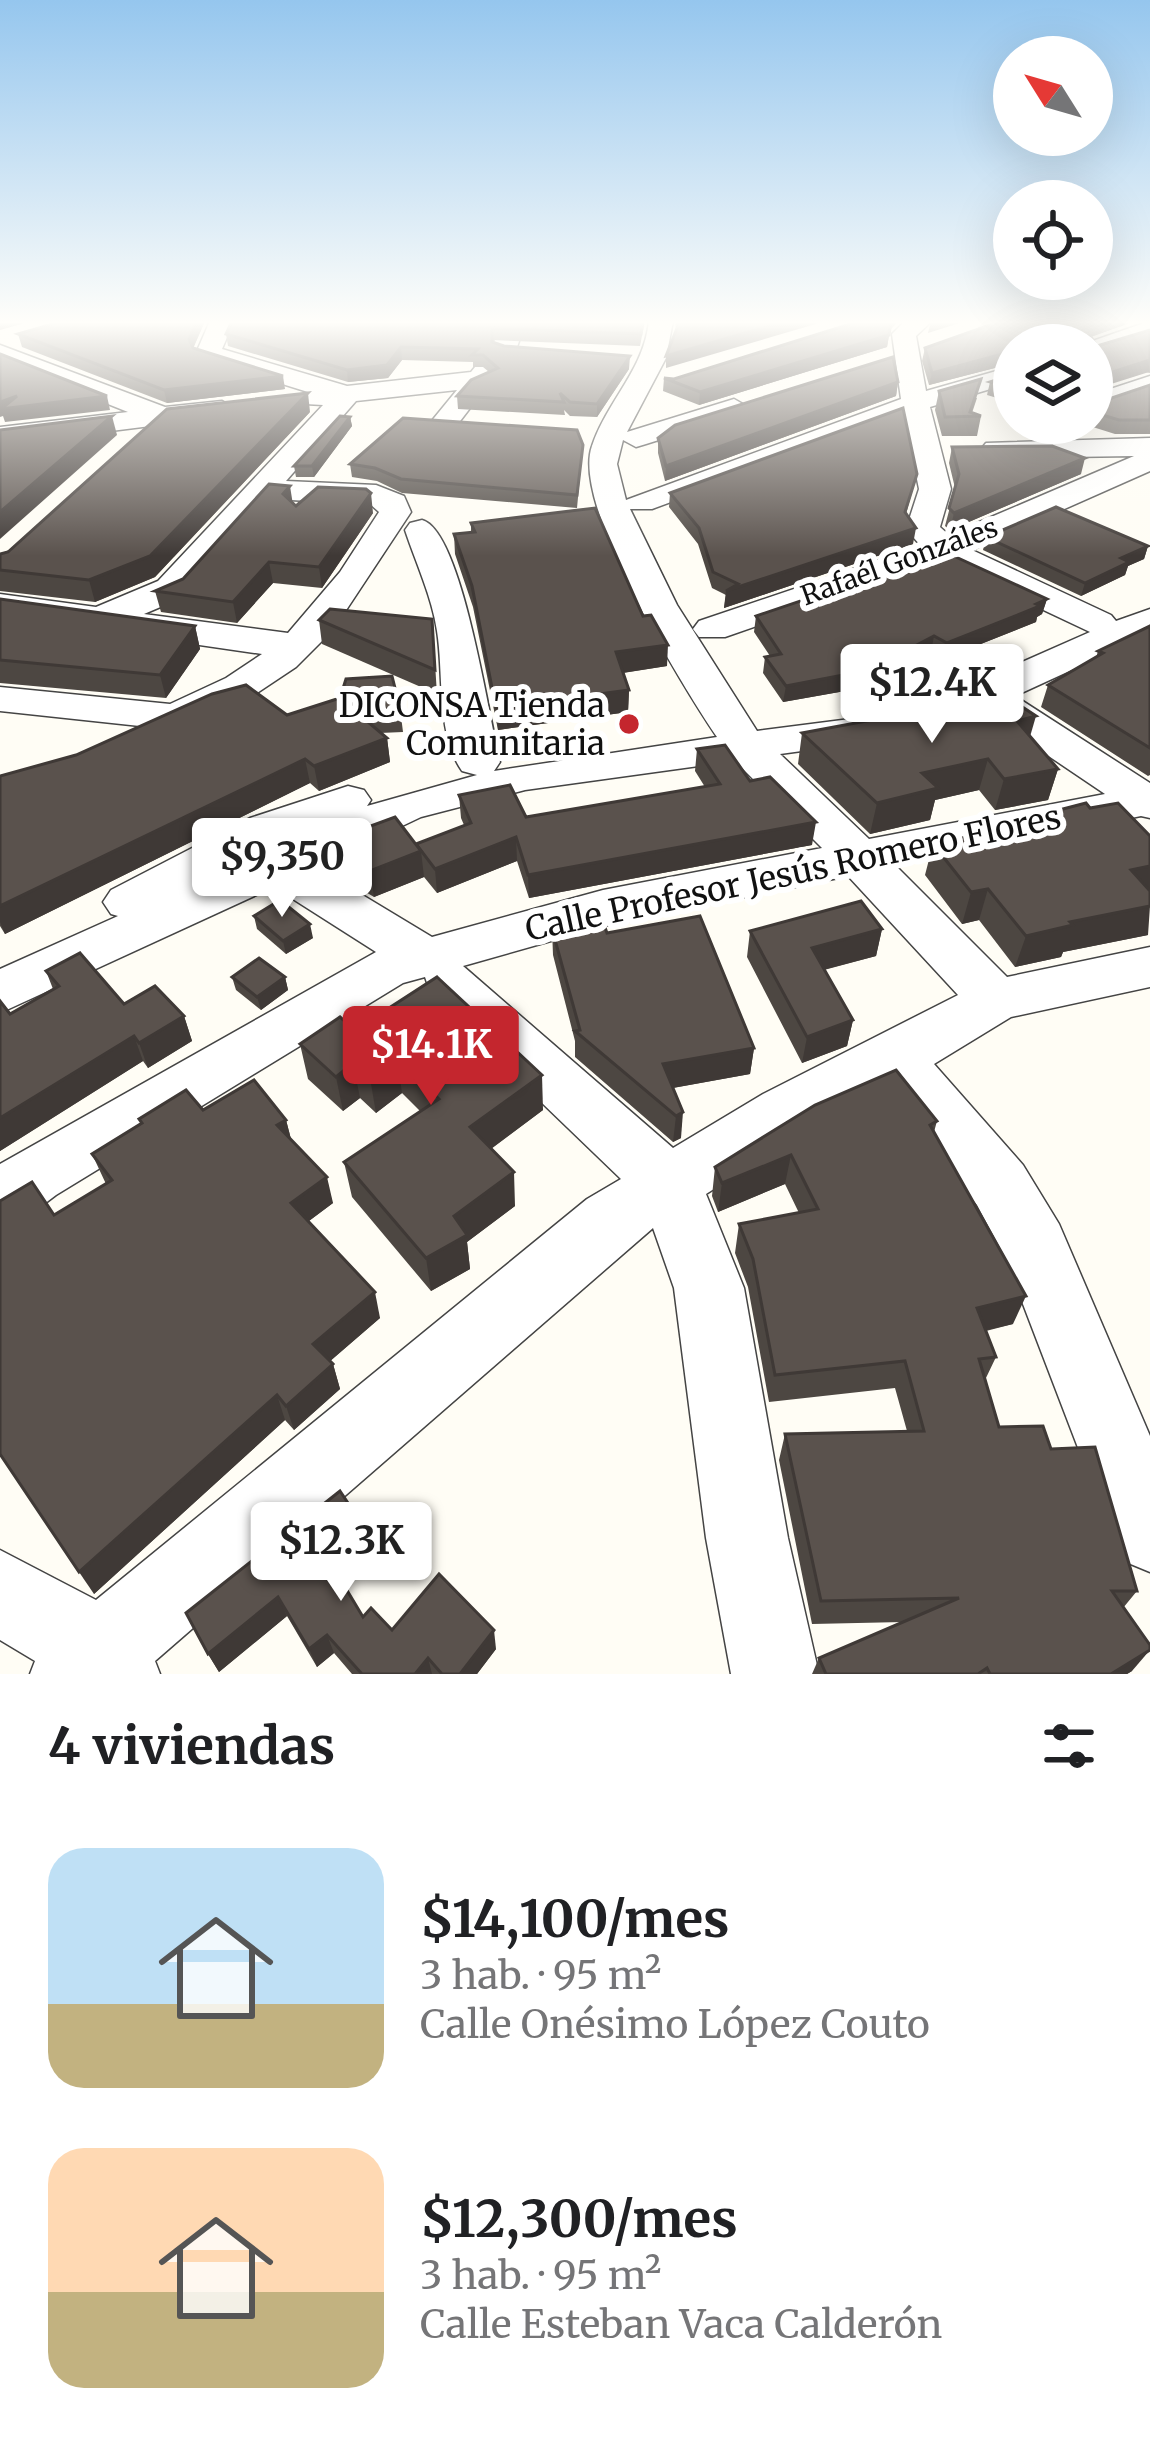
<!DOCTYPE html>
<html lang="es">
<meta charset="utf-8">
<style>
:root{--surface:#fff;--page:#f6f6f6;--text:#202124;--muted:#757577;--accent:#c4262e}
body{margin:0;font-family:Merriweather,serif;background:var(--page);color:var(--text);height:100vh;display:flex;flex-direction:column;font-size:45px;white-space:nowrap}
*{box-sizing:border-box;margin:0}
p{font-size:39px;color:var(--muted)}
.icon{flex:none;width:66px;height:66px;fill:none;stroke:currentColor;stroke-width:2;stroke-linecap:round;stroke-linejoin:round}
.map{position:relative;height:1674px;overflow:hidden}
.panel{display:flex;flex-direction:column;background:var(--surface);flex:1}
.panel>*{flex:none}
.needle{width:78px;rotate:307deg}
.buttons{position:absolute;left:993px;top:36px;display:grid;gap:24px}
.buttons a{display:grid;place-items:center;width:120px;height:120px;border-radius:50%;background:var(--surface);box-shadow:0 12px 48px #0002;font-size:60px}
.price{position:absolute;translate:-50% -102px;padding:0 27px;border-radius:12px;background:#fff;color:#222;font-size:39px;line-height:78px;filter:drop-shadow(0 3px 6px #0008)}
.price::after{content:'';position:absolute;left:50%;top:72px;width:36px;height:27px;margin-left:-18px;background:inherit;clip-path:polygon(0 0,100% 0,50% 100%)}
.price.active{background:var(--accent);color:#fff}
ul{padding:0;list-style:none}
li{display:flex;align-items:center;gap:36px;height:300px;padding:0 48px}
li span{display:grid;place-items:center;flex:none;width:336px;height:240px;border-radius:36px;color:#555}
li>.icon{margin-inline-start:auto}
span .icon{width:144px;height:144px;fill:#fffc;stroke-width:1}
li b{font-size:51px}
h2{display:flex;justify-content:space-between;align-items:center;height:144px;padding:0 48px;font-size:51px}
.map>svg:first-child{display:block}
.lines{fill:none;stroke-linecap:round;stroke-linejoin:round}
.minor-casing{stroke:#444;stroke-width:3}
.minor{fill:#fff;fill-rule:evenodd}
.wall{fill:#4d4742}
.shaded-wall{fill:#3f3936}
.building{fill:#5a524d;stroke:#3f3936;stroke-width:3}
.poi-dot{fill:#c4262e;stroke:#fff;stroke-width:4.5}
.labels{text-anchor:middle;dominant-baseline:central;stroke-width:12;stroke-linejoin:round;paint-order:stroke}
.far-street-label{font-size:27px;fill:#111;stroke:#fff}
.poi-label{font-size:33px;fill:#111;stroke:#fff;text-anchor:end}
.street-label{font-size:33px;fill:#111;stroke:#fff}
</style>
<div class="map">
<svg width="1150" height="1674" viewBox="0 0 1150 1674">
<rect width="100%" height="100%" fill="#fffdf5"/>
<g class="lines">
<g class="minor-casing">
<g id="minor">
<path d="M210 321H234L222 349 347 386 471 372 493 345 502 321H526L517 347 454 429 444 431 430 423 457 390 356 401 286 481 376 485 404 496 411 512 333 630 296 667 245 701 177 730 0 711V687L170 704 226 678 262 654 0 616V594L96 607 158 581 323 405 305 404 301 398 308 392 199 358 196 353ZM270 499 370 504 379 512 340 572 288 633 144 614 184 597Z"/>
<path d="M649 321H673L666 358 627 432 734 399 748 407 744 413 646 444 636 447 623 440 617 464 626 500 901 399 892 334 905 321H932L916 336 926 391 1014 366V382L930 407 951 489 940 527 949 535 1134 456 996 458 986 455 981 449 986 443 1150 438V471L972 550 1111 615 1116 621 1150 609V634L1015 696 1150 783V818L1141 816 896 866 1007 977 1150 947V987L1011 1017 934 1064 1023 1165 1059 1224 1150 1436V1572L1121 1560 1005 1257 977 1205 886 1089 807 1130 706 1194 744 1288 788 1538 819 1674H731L706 1538 674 1288 653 1228 155 1661 160 1674H30L35 1661 0 1640V1550L96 1600 587 1199 621 1179 432 997 425 977 403 983 56 1195 23 1220 0 1229V1164L376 952 274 887 0 1013V969L118 916 111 914 103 902 111 890 250 818 348 786 364 790 371 800 367 806 477 775 462 771C436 734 444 674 437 631 432 597 416 563 405 530L410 523 422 520C462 530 489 719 500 762L494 771 717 737C681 684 571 504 592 446 607 401 644 370 649 321ZM904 416 919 489 906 529 921 546 699 621 693 629 699 637H725L942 562 1090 632 970 685 850 719 757 731 677 605 630 509H652ZM979 709 1105 794 869 839 780 754 853 744ZM735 761 822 848 603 890 432 937 316 867 421 817 525 790ZM329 823 272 848 264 850ZM848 876 958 995 763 1094 673 1148 463 966 604 926Z"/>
<polygon points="1150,321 1150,336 1092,354 1092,345 1081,345"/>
<polygon points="0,345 165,407 222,401 236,409 222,417 0,445 0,427 128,412 0,361"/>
<polygon points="1150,376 1150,393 1092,412 1092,395"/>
</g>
</g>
<use href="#minor" class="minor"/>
</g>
<g class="wall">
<polygon points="63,321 205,321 193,348 285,389 167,403 22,347 18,334"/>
<polygon points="232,321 645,321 640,346 492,340 492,342 504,346 629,369 597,417 570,416 564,410 565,415 458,409 457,396 489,372 483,367 473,367 473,362 402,360 388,378 348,382 228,346 226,334"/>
<polygon points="860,321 899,321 890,330 887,347 699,405 663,391 664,378 674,379"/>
<polygon points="1001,321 1135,321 1090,337 1097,346 1150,330 1150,373 1014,345 1014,363 929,385 922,361 925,348"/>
<polygon points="1014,374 1014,403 987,395 990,382"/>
<polygon points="898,382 896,396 665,481 658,453 658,438"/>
<polygon points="1150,385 1150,434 1115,434 1080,423 1092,423 1092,399 1097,403"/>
<polygon points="939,391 977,398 972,413 981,416 977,436 942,436 935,410"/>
<polygon points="310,412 155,577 95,602 0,591 0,554"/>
<polygon points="350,417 352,426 314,477 296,477 294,466"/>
<polygon points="583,445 577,508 402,493 377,481 352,477 350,464"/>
<polygon points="952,447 1081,474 950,530 945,526 955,488 949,463"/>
<polygon points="917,474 906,514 913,544 724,608 726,595 712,588 698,544 669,507 670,493"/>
<polygon points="292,502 296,506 373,513 322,588 273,583 237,623 161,612 155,591 183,579"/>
<polygon points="471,523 643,616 667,666 623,673 629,690 628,712 498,730 473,607 455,554 454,534 471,532"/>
<polygon points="986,537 1148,546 1144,559 1128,566 1125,575 1081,596 983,550"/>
<polygon points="0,599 195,626 200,649 166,698 0,683"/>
<polygon points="1047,599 1042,614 1037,617 1036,622 943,659 931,652 851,694 845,691 783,702 763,673 765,657 770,656 754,632 756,616"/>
<polygon points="432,619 437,694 322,644 319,620"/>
<polygon points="1150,626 1150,775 1148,776 1041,707 1048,685 1096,658 1098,651"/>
<polygon points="400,708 403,732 380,733 387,738 390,762 319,791 310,783 5,934 0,926 0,776 287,715"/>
<polygon points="802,733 1030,737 1058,769 1048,800 995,810 979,790 935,800 930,820 870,834 798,764"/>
<polygon points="697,749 750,781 812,845 529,898 517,861 437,893 424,877 374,897 359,888 342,864 338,838 416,844 464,825 461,818 459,795 526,817 705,787 695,771"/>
<polygon points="1032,817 1148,935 1063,952 1061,957 1015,967 979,920 962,924 925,875 933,844 1030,824"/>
<polygon points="254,916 313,938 286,954 257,929"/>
<polygon points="552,929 607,933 754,1048 750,1074 673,1088 681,1138 673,1142 575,1057 575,1041 553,955"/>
<polygon points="882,929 876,956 824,970 853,1020 847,1046 802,1063 747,957 750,931"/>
<polygon points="46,971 124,1004 184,1016 192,1041 148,1068 143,1061 0,1151 0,1001 10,1014 53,989"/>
<polygon points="232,977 285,977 288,990 261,1010 236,990"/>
<polygon points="355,1030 543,1110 491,1149 515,1206 467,1242 470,1269 431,1291 352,1197 344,1162 420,1111 402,1093 376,1113 360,1098 343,1111 308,1079 300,1044"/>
<polygon points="203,1110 286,1120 291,1139 333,1203 309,1221 380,1318 330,1361 333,1364 340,1389 294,1430 285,1420 94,1594 54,1215 106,1184 92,1154 141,1123 139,1119"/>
<polygon points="937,1121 934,1132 1013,1324 986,1331 996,1357 985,1380 999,1427 1051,1449 1137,1591 1123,1608 1132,1671 1127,1674 812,1674 819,1658 903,1622 812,1624 779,1460 785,1434 907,1431 895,1388 769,1402 748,1287 735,1253 739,1224 799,1213 785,1184 718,1212 712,1196 715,1167"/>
<polygon points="364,1527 370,1548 337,1574 363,1617 392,1630 496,1649 477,1674 352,1674 334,1653 317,1667 287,1616 219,1672 208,1654"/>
</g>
<g class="shaded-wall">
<polygon points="0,321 32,321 0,330"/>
<polygon points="197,321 205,321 192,351 189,339"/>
<polygon points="787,321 826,321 666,368 666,356"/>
<polygon points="931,321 966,321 928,333"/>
<polygon points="1104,321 1135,321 1080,341 1083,329"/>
<polygon points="889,335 887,347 699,405 700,392"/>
<polygon points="401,347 402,360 388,378 348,382 347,370"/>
<polygon points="1014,351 1014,363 929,385 932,373"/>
<polygon points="630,356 629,369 597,417 597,404"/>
<polygon points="1150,360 1149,372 1092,390 1094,378"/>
<polygon points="283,376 285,389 167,403 164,390"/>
<polygon points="898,382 896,396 665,481 666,466"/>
<polygon points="308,393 310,412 155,577 95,602 89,580"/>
<polygon points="17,396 107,396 110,410 5,422 3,416 0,417 0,402"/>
<polygon points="112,416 117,435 0,539 0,512"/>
<polygon points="350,417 352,426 314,477 312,466"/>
<polygon points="1085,458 1081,474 950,530 954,513"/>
<polygon points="290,486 293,505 283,494"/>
<polygon points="371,493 373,513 322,588 319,567"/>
<polygon points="916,528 913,544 724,608 726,591"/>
<polygon points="1148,546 1144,559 1128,566 1125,575 1081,596 1085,583 1121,558"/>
<polygon points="269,562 273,583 237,623 233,602"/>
<polygon points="1047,599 1042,614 1037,617 1036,622 943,659 947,643"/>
<polygon points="195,626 200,649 166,698 160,675"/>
<polygon points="934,636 931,652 851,694 854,678"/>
<polygon points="668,645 667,666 615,674 616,652"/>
<polygon points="848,674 845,691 783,702 786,686"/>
<polygon points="629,690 628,712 498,730 496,708"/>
<polygon points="1036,716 1027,747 1017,721"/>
<polygon points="387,738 390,762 319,791 314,766"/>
<polygon points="305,759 310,783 5,934 0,922 0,906"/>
<polygon points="988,759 979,790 935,800 930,820 870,834 877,803 922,773"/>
<polygon points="1058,769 1048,800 995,810 1004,779"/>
<polygon points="816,822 812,845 529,898 528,875"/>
<polygon points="516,837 517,861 437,893 435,869"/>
<polygon points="421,851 424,877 374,897 370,871"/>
<polygon points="1150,866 1150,895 1131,870"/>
<polygon points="988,889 979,920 962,924 971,892"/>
<polygon points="1150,906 1148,935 1063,952 1061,957 1015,967 1026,936 1070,922"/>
<polygon points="310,924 313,938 286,954 283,941"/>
<polygon points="882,929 876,956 807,974 812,948"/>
<polygon points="285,977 288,990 261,1010 257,997"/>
<polygon points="184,1016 192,1041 148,1068 139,1043"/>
<polygon points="853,1020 847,1046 802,1063 807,1037"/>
<polygon points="134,1036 143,1061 0,1151 0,1118"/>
<polygon points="754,1048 750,1074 661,1090 663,1064"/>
<polygon points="397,1058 402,1093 376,1113 370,1078"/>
<polygon points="353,1063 360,1098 343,1111 336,1077"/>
<polygon points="542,1075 543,1110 473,1162 470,1127"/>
<polygon points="683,1112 681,1138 673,1142 676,1116"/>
<polygon points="286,1120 293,1147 277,1125"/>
<polygon points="791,1155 785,1184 718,1212 722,1183"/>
<polygon points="514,1172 515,1206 467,1242 470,1269 431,1291 426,1258 454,1216"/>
<polygon points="327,1177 333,1203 298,1229 291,1203"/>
<polygon points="375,1292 380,1318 321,1369 313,1344"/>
<polygon points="1026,1296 1013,1324 965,1335 977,1308"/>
<polygon points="333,1364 340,1389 294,1430 286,1406"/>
<polygon points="277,1395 285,1420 94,1594 79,1572"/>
<polygon points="364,1527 370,1548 334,1577 327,1557"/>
<polygon points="278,1597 287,1616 219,1672 208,1654"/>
<polygon points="494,1630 496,1649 477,1674 460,1674"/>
<polygon points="327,1635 334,1653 317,1667 309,1649"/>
<polygon points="1150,1650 1132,1671 1127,1674 1111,1674"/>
<polygon points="428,1658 432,1674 415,1674"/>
</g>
<g class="building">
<polygon points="63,321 197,321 189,339 193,348 283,376 164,390 18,334"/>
<polygon points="232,321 643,321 641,334 492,328 492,342 504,346 630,356 597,404 570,402 560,393 564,402 457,396 471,380 498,368 483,355 472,355 478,349 401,347 387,365 347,370 226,334"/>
<polygon points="677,321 787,321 666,356 677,328"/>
<polygon points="860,321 891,321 889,335 700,392 664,378 674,379"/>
<polygon points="1001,321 1104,321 1083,329 1081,336 1091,337 1097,346 1150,330 1150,360 1094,378 1092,393 1092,345 1014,345 1014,351 932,373 925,348"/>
<polygon points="0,354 107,396 1,409 17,396 0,402"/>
<polygon points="893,357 898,382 666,466 658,438 675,425"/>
<polygon points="1014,374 1014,389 990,382"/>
<polygon points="981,379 970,412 981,416 945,417 939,391"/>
<polygon points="1150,385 1150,420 1119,420 1092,412 1092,399 1097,403"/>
<polygon points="308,393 150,556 89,580 0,570 0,554 8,552 167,409"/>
<polygon points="903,408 917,474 905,512 916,528 726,591 738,584 713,572 699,528 670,493"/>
<polygon points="112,416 0,512 0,430"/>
<polygon points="340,416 350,417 312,466 294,466"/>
<polygon points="403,418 577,430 583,445 577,495 401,479 375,468 350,464"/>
<polygon points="1052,446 1085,458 954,513 949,508 959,474 952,447"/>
<polygon points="269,484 290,486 283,494 296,506 318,487 366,489 371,493 319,567 269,562 233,602 155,591 183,579"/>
<polygon points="1056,507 1148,546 1121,558 1129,562 1085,583 986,537"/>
<polygon points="595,508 643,616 651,615 668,645 616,652 629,690 496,708 472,586 454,534 475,532 471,523"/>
<polygon points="945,552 1047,599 1036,604 1040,606 947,643 934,636 854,678 848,674 786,686 765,657 781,654 756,616"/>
<polygon points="0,599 195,626 160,675 0,660"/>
<polygon points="330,609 432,619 435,670 319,620"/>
<polygon points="1150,626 1150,748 1048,685 1103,653 1098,651"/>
<polygon points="392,676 400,708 355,711 387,738 314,766 305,759 0,906 0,776 76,755 212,694 246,685 287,715 340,698 346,679"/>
<polygon points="995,697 999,701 1007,697 1036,716 1017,721 1058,769 1004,779 988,759 922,773 938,788 877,803 802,733"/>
<polygon points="725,745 750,781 770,777 816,822 528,875 516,837 435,869 416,844 471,823 459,795 510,785 526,817 720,784 697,749"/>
<polygon points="1086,803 1090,808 1118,803 1150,836 1150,866 1131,870 1150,891 1150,906 1070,922 1073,925 1026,936 988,889 971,892 933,844 1035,823 1032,817"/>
<polygon points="395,817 421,851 370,871 355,862 338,838"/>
<polygon points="280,900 310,924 283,941 254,916"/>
<polygon points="861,901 882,929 812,948 853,1020 807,1037 750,931"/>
<polygon points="700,916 754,1048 663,1064 683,1112 676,1116 575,1031 580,1030 552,929 603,922 607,933"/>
<polygon points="80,953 124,1004 155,986 184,1016 139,1043 134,1036 0,1118 0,1001 10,1014 59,986 46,971"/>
<polygon points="259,958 285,977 257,997 232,977"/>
<polygon points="437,977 542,1075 470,1127 514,1172 454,1216 467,1235 426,1258 344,1162 439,1099 397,1058 370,1078 353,1063 336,1077 300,1044 340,1017 355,1030"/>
<polygon points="896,1070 937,1121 930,1125 1026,1296 977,1308 996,1357 979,1359 999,1427 1043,1426 1051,1449 1095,1447 1137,1591 1112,1591 1150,1645 1150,1650 1111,1674 990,1674 987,1668 978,1674 826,1674 819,1658 959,1598 821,1601 785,1434 924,1431 905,1361 775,1375 753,1259 739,1224 818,1209 791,1155 722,1183 715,1167 815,1105"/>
<polygon points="254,1080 286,1120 277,1125 327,1177 291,1203 375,1292 313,1344 333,1364 286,1406 277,1395 79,1572 0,1454 0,1201 32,1182 54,1215 112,1180 92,1154 142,1123 139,1119 186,1090 203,1110"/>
<polygon points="340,1491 364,1527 327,1557 363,1617 371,1608 392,1630 439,1574 494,1630 460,1674 442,1674 428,1658 415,1674 362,1674 327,1635 309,1649 278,1597 208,1654 186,1613"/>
</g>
<linearGradient id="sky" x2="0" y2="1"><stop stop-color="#95c6ee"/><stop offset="0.58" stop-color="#fffefa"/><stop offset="1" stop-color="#fffefa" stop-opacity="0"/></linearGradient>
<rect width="1150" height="556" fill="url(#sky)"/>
<circle class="poi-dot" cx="629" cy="724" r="12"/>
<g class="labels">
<g class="far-street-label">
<text transform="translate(899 561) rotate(-20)">Rafaél Gonzáles</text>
</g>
<g class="poi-label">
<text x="605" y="705">DICONSA Tienda<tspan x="605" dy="38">Comunitaria</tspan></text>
</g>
<g class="street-label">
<text transform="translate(793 873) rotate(-12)">Calle Profesor Jesús Romero Flores</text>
</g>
</g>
</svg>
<div class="buttons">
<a><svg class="needle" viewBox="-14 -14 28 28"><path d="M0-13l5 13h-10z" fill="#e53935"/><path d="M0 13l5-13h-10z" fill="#757577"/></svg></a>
<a><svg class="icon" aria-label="locate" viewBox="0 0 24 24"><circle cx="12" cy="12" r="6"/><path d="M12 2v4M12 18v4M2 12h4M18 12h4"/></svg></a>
<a><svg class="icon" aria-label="layers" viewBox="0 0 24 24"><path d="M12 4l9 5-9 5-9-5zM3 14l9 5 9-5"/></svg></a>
</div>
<b class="price" style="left:932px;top:746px">$12.4K</b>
<b class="price" style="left:282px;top:920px">$9,350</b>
<b class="price active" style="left:431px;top:1108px">$14.1K</b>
<b class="price" style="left:341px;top:1604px">$12.3K</b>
</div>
<section class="panel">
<h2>4 viviendas<svg class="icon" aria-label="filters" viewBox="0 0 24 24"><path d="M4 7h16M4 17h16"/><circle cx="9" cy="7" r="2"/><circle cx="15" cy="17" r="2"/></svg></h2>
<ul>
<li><span style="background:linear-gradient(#bfe0f5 65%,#c2b280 0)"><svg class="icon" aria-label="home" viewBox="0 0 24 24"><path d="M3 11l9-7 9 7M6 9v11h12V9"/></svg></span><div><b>$14,100/mes</b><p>3 hab. · 95 m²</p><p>Calle Onésimo López Couto</p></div></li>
<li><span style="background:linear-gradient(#ffd9b3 60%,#c2b280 0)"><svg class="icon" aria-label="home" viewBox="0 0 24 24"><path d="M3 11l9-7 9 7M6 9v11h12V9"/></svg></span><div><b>$12,300/mes</b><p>3 hab. · 95 m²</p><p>Calle Esteban Vaca Calderón</p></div></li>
</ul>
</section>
